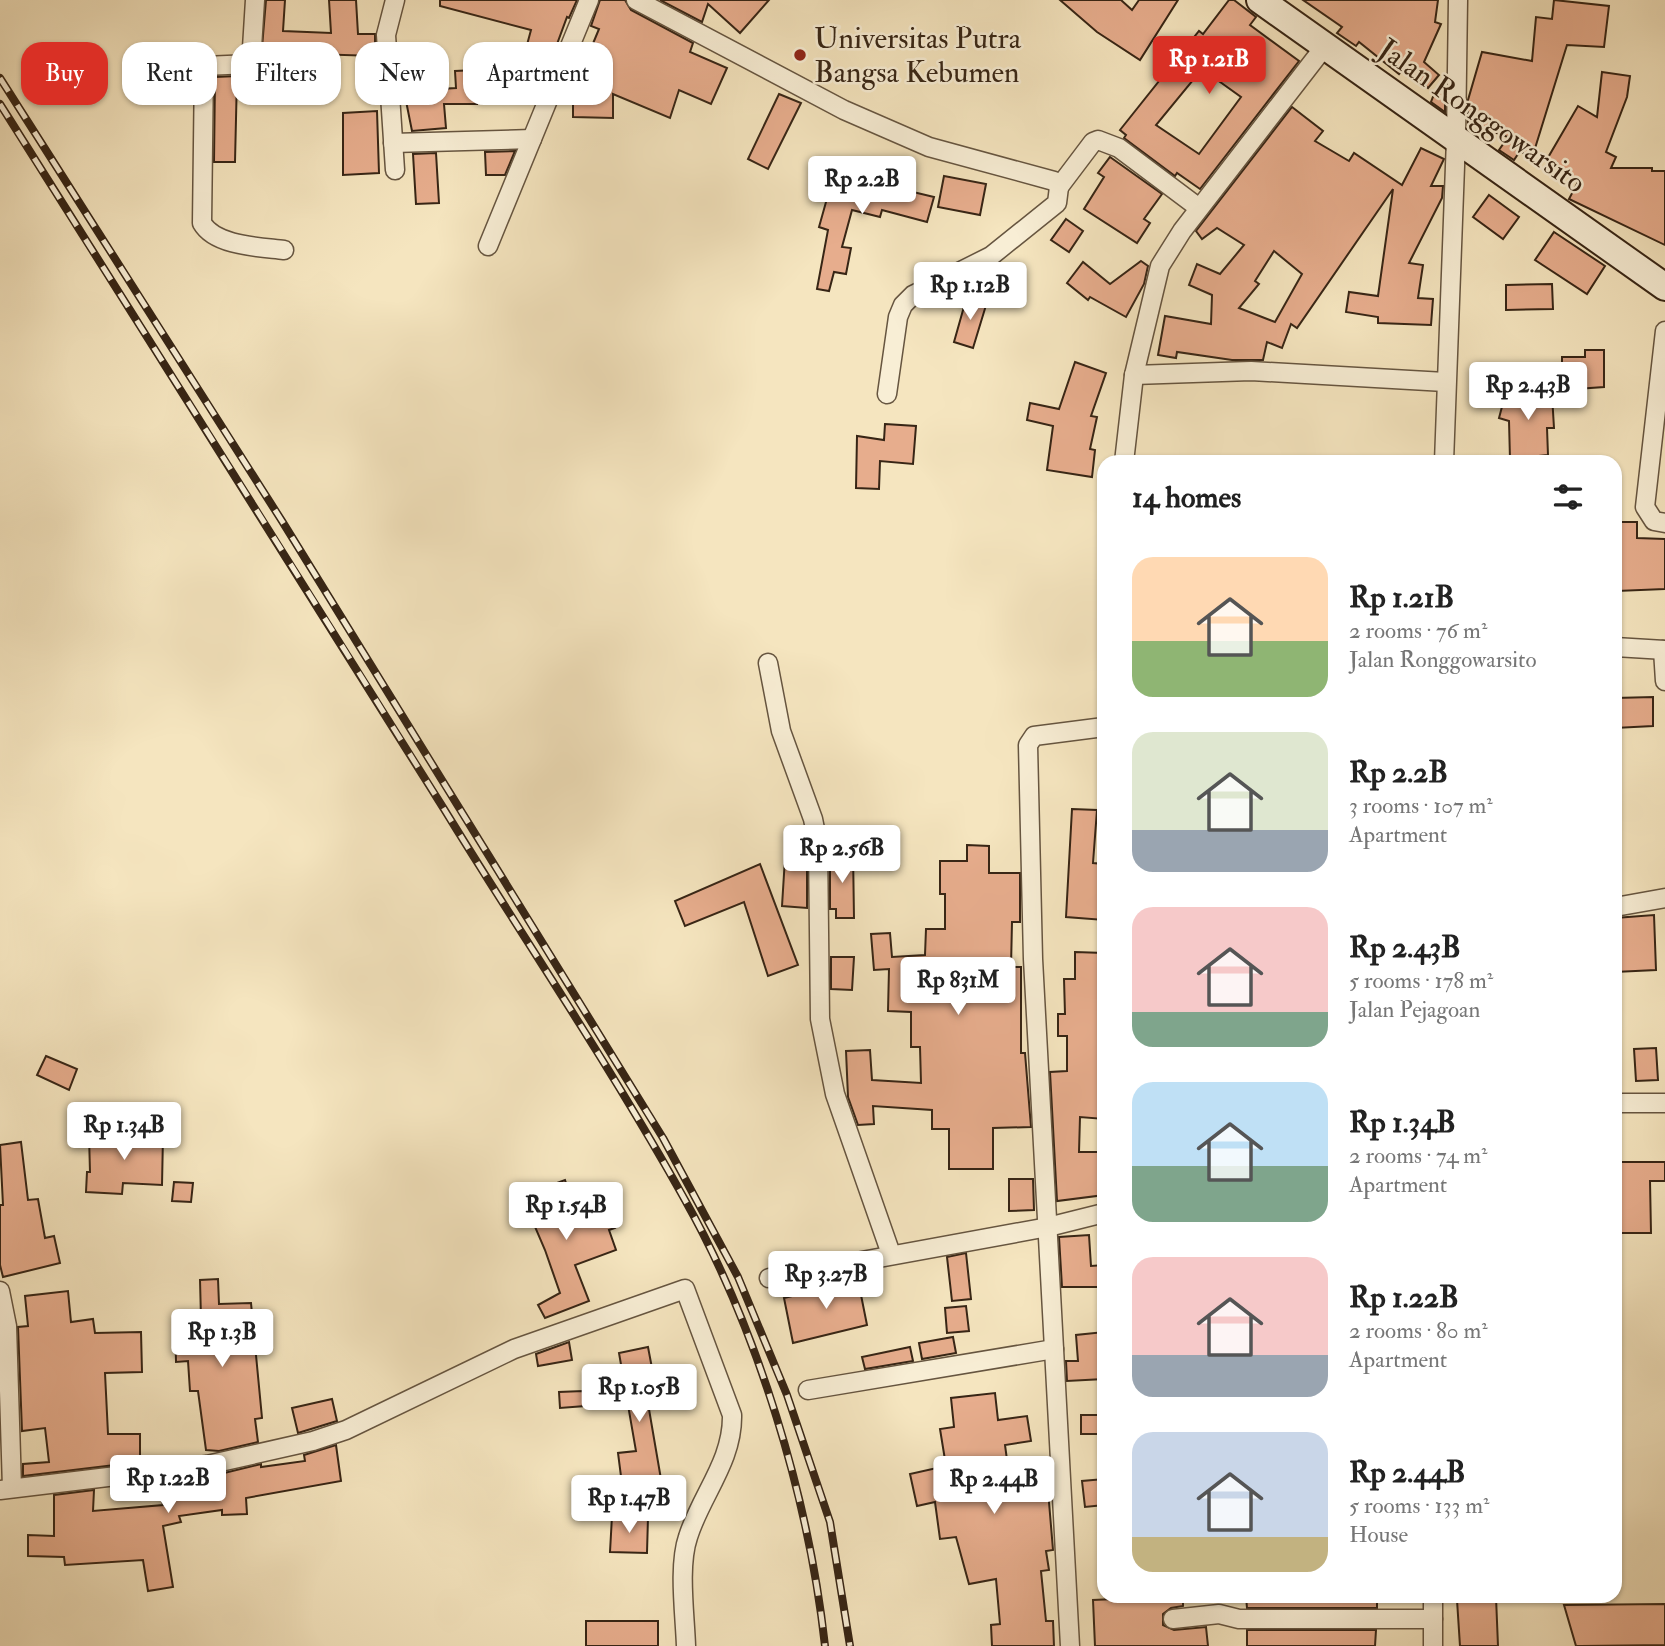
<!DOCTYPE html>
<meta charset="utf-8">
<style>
:root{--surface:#fff;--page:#f6f6f6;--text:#222;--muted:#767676;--accent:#d93025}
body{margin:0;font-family:"IM FELL Double Pica",serif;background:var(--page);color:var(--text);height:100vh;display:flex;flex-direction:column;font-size:26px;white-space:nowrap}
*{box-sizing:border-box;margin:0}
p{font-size:23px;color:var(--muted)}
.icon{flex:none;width:38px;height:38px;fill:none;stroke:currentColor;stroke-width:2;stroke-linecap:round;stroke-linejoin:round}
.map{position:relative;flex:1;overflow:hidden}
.sheet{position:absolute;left:1097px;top:455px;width:525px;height:1148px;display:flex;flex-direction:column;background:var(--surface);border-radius:21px;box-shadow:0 2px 5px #0004}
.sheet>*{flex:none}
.top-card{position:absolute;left:21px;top:42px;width:665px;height:63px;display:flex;gap:14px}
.price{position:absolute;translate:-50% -60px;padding:0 16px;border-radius:7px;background:#fff;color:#222;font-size:23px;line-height:46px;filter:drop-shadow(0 2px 4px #0008)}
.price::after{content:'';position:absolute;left:50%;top:42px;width:21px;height:16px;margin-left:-10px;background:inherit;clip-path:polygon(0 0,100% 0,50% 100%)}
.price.current{background:var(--accent);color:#fff}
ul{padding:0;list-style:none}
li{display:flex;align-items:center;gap:21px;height:175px;padding:0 35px}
li span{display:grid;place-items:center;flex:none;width:196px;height:140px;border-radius:21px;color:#555}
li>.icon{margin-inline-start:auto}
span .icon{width:84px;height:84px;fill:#fffc;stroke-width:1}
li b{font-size:30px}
h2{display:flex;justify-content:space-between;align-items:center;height:84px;padding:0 35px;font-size:30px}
.tag{padding:0 24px;border-radius:21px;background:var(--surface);box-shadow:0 2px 5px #0004;font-size:24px;line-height:63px}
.tag.current{background:var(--accent);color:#fff}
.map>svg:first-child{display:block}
.building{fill:#e7ad8d;stroke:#372515;stroke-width:2;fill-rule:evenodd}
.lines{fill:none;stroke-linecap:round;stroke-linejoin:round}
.minor-casing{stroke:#665540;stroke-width:21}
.secondary-casing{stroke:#372515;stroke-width:30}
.minor{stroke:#f8eed5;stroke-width:18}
.secondary{stroke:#f8eed5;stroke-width:26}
.rail-casing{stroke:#372515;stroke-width:8}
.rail{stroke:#f8eed5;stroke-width:5;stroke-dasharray:16;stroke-linecap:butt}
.poi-dot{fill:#8f2418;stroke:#f8eed5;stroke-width:2.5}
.labels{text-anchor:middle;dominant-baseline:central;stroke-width:5;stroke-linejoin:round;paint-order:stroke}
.poi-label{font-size:30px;fill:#372515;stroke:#f8eed5;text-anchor:start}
.street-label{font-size:30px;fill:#372515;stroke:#f8eed5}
</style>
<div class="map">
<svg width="1665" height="1646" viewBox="0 0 1665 1646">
<rect width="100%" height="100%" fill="#f5e5bf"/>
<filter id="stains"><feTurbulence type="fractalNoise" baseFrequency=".00286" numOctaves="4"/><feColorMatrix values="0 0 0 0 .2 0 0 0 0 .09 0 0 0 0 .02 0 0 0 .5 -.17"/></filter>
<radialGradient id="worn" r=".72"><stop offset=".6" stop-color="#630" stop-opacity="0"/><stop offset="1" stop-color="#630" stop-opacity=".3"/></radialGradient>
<g class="building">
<polygon points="266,0 285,0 283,31 331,33 329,0 356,0 358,34 375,34 375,56 282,53 280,72 260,71"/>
<polygon points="440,0 577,0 569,18 567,17 546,74 521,67 531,30 440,6"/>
<polygon points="600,0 625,0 631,10 693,43 690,52 727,68 711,104 679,90 670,118 613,94 613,118 573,117 573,92 599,29 591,26"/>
<polygon points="660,0 769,0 740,33 708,4 702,22"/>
<polygon points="1060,0 1121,0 1132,10 1139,0 1178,0 1140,60 1097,32"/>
<path d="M1229 0H1234L1256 17 1250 25 1299 61 1200 189 1177 173 1175 176 1124 138 1126 135 1120 130 1199 31 1203 34ZM1202 69 1241 97 1199 154 1156 125Z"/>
<polygon points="1303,0 1438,0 1435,22 1441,24 1424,62 1439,75 1428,88 1404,68 1399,74 1359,42 1356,46 1337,33 1342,27"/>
<polygon points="1554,0 1609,6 1604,47 1567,45 1532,158 1520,151 1514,160 1499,150 1508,137 1468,123 1468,100 1482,52 1532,61 1536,17 1552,19"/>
<polygon points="476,70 477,104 444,104 446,128 412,131 404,91 456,88 455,71"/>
<polygon points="1602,72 1630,76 1627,97 1606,152 1616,157 1611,168 1652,168 1652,171 1665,171 1665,245 1569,199 1579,180 1546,161 1578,106 1597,117"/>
<polygon points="237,76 235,162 214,162 215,77"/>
<polygon points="1436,89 1445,93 1445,112 1431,102"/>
<polygon points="779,94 801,103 768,169 748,159"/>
<path d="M1292 107 1323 131 1315 141 1349 161 1354 153 1402 185 1421 148 1444 159 1431 186H1443L1442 198 1409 263 1423 265 1418 298 1433 299 1431 325 1378 323V317L1346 312 1349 292 1378 296 1393 189 1297 328 1291 324 1282 348 1267 342 1263 360H1232L1177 352 1176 358 1158 355 1165 316 1211 324 1212 295 1189 285 1197 264 1220 274 1244 245 1217 228 1202 239 1196 231ZM1274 251 1302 274 1275 322 1239 308 1259 284 1255 281Z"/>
<polygon points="377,111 379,173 343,175 343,113"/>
<polygon points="515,151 505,175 486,175 485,152"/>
<polygon points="436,153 439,203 416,204 413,154"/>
<polygon points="1110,157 1162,194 1144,219 1150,223 1137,243 1084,209 1104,177 1098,173"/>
<polygon points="870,173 890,178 888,186 934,197 927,222 882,210 880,217 852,210 842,247 851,248 846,274 834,272 829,291 817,289 828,230 819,227 833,177 866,187"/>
<polygon points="944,176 986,184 980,215 938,207"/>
<polygon points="1489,195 1519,217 1503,239 1473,217"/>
<polygon points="1066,219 1083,231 1069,252 1051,240"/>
<polygon points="1554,232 1605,266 1587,294 1535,260"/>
<polygon points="1141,261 1148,266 1144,284 1126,317 1090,297 1088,300 1067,283 1083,262 1110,284"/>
<polygon points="1552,284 1553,309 1506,310 1506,285"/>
<polygon points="967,296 987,302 973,348 954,342"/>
<polygon points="1585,350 1604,350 1604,387 1562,390 1562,357 1585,357"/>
<polygon points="1075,362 1106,373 1091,416 1097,417 1090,449 1095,450 1092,477 1047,470 1053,426 1027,420 1030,403 1059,409"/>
<rect x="1493" y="363" width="21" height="16"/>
<polygon points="1507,388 1552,395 1554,428 1547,428 1548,455 1510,459 1509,421 1499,418"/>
<polygon points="885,424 916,426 913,464 880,461 879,489 856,488 857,436 884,440"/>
<polygon points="1615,522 1637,522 1637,538 1665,539 1665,589 1617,591"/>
<polygon points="1653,697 1653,726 1615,728 1615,698"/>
<polygon points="1072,809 1097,810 1093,863 1104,864 1104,920 1066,917"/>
<polygon points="967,845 989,846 989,873 1020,873 1020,922 1012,922 1011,967 1021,967 1021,1053 1025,1053 1031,1127 993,1128 993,1169 949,1169 949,1129 932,1129 932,1110 873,1106 874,1124 858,1125 848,1097 846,1051 870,1050 872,1080 921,1083 920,1047 911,1047 911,1012 888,1011 889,969 874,970 871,934 890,933 892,957 925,955 926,929 945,929 945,894 940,894 940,861 967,861"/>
<polygon points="835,852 853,852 854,918 836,918 836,909 830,909 830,861 835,862"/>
<polygon points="785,858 807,860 807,908 782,906"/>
<polygon points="760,864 798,965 768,976 744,902 685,926 675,901"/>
<polygon points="1654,915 1656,970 1615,972 1615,918"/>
<polygon points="1075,952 1104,953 1104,1119 1080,1117 1079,1152 1104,1152 1104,1195 1057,1201 1050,1072 1067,1071 1067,1036 1058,1036 1058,1014 1065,1014 1064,979 1075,979"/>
<polygon points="831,957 854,957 852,990 831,989"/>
<polygon points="1656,1048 1658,1080 1636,1081 1634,1049"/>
<polygon points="46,1056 77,1069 69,1090 37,1075"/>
<polygon points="125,1134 163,1136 162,1185 123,1183 122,1194 86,1192 87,1172 90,1172 89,1135"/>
<polygon points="21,1142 28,1200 38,1199 45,1238 54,1236 60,1263 3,1277 0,1265 0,1205 3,1205 0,1145"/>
<polygon points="1615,1162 1665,1162 1665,1181 1650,1181 1651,1233 1615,1233"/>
<polygon points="1009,1179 1033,1179 1034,1210 1009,1211"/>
<polygon points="565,1180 579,1222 608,1210 615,1228 609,1230 616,1250 575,1265 589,1301 545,1318 538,1305 560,1293 545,1250 530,1215 525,1217 518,1197"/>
<polygon points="174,1182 193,1183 191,1202 172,1201"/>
<polygon points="1089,1235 1091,1266 1104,1265 1104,1287 1062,1287 1059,1237"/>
<polygon points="966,1253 971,1299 952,1301 947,1257"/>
<polygon points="218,1279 219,1304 251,1303 262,1418 255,1419 258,1442 219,1451 206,1450 198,1391 190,1391 188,1361 176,1362 175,1319 201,1318 200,1280"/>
<polygon points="858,1280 867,1325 793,1343 784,1298"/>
<polygon points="68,1291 71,1322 93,1319 95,1333 141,1332 142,1372 105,1373 108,1434 140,1434 140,1462 23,1476 23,1464 49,1462 45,1428 22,1431 18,1327 28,1326 25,1296"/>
<polygon points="966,1306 969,1331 947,1333 945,1308"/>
<polygon points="1104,1332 1104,1379 1067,1381 1066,1361 1078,1361 1076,1335"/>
<polygon points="953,1337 956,1353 922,1359 919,1343"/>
<polygon points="569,1342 572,1360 538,1366 536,1354"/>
<polygon points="648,1347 655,1384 645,1386 662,1485 623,1492 618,1453 636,1451 619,1353"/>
<polygon points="910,1347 913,1361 865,1369 862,1357"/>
<polygon points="583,1391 585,1406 560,1408 559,1392"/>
<polygon points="995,1393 998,1420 1027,1416 1031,1441 1005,1445 1010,1482 1047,1478 1053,1550 1046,1551 1049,1570 1041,1571 1046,1621 1053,1621 1054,1646 992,1646 991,1625 1000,1624 996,1579 969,1584 956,1537 940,1539 935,1502 917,1506 910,1474 946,1466 940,1429 954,1427 951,1398"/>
<polygon points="332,1399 337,1421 298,1433 292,1408"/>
<rect x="1081" y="1415" width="23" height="19"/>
<polygon points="336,1445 341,1481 246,1498 247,1514 222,1515 222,1510 179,1516 181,1522 163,1526 173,1587 148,1591 143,1560 65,1565 64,1557 28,1556 28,1535 54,1536 54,1495 94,1490 93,1511 163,1505 159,1488 220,1480 220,1474 261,1464 261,1467 305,1461 304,1455"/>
<polygon points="1104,1479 1104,1505 1085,1507 1082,1481"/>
<polygon points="612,1516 648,1517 647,1553 610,1552"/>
<polygon points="1183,1596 1183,1606 1171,1608 1163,1614 1163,1625 1174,1630 1206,1627 1208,1646 1095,1646 1093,1600"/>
<polygon points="1246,1596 1377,1596 1377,1608 1247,1608"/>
<polygon points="1496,1597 1498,1646 1460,1646 1457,1600"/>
<polygon points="1665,1604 1665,1645 1581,1646 1576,1646 1564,1605"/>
<rect x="586" y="1621" width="72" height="25"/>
<polygon points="1247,1630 1376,1630 1375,1646 1247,1646"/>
</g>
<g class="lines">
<g class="minor-casing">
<g id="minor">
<path d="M255 0 251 64 204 66 202 223C215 246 260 247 284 250"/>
<polyline points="636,0 844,110 929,147 1054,181 1059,187 1057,203 991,256 913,295 903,305 898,317 887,394"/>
<polyline points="393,143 532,139"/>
<polyline points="395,170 386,35 395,0"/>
<polyline points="1059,187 1093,142 1098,140 1119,148 1199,208"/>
<polyline points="488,246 589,0"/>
<polyline points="1665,331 1645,507 1654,521 1665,523"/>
<polyline points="1134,375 1251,371 1445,382"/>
<polyline points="1124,462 1134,375 1160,266 1182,231 1325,46"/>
<polyline points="1444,462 1456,139 1458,0"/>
<polyline points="1615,647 1665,650"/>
<polyline points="1663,650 1665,681"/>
<polyline points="768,663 781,731 813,819 818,844 820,1019 835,1094 891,1254"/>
<polyline points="1615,907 1665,898"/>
<polyline points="1615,1103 1665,1103"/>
<polyline points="769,1278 1048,1227 1104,1213"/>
<polyline points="0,1291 7,1326 12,1488"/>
<polyline points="808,1390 1054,1349"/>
<path d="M0 1490 207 1465 313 1441 346 1430 514 1349 685 1289 732 1415C733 1461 701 1495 688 1537 678 1566 685 1615 686 1646"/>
<polyline points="1173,1619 1219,1614 1239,1619 1433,1619"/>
<polyline points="1070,1646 1033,959 1028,745 1034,736 1104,727"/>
<polyline points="1433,1646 1433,1596"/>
</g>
</g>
<g class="secondary-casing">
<polyline id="secondary" points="1260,0 1665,287"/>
</g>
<use href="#minor" class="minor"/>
<use href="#secondary" class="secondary"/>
<g class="rail-casing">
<g id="rail">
<polyline points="0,78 282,521 663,1138 738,1277 787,1395 830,1522 850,1646"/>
<path d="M0 104C148 339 297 573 444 809 524 939 611 1067 685 1200 758 1330 809 1499 825 1646"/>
</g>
</g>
<use href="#rail" class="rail"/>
</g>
<circle class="poi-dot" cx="800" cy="55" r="7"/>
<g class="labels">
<g class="poi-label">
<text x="814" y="38">Universitas Putra<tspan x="814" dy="34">Bangsa Kebumen</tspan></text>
</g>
<g class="street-label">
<text transform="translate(1482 116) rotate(35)">Jalan Ronggowarsito</text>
</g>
</g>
<rect width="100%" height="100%" filter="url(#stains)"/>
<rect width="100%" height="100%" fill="url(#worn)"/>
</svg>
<b class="price current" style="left:1209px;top:96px">Rp 1.21B</b>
<b class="price" style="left:862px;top:216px">Rp 2.2B</b>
<b class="price" style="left:970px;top:322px">Rp 1.12B</b>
<b class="price" style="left:1528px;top:422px">Rp 2.43B</b>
<b class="price" style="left:842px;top:885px">Rp 2.56B</b>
<b class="price" style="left:958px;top:1017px">Rp 831M</b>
<b class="price" style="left:124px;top:1162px">Rp 1.34B</b>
<b class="price" style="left:566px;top:1242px">Rp 1.54B</b>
<b class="price" style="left:826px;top:1311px">Rp 3.27B</b>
<b class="price" style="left:222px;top:1369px">Rp 1.3B</b>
<b class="price" style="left:639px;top:1424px">Rp 1.05B</b>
<b class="price" style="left:168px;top:1515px">Rp 1.22B</b>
<b class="price" style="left:994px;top:1516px">Rp 2.44B</b>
<b class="price" style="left:629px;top:1535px">Rp 1.47B</b>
<div class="top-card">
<a class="tag current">Buy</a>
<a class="tag">Rent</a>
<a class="tag">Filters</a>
<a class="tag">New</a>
<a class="tag">Apartment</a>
</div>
<section class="sheet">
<h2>14 homes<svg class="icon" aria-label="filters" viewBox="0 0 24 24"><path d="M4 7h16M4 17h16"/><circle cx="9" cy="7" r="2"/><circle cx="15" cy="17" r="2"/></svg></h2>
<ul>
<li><span style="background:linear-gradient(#ffd9b3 60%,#8fb573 0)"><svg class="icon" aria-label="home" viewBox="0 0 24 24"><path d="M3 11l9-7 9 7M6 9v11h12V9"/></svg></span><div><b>Rp 1.21B</b><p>2 rooms · 76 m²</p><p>Jalan Ronggowarsito</p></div></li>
<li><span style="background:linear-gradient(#dfe7d0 70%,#9aa5b1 0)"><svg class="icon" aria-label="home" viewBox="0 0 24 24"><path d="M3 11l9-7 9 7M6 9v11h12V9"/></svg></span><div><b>Rp 2.2B</b><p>3 rooms · 107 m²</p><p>Apartment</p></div></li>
<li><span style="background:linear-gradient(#f6c9c9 75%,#7fa58c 0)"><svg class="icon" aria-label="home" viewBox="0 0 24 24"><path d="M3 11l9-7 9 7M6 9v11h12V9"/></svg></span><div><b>Rp 2.43B</b><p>5 rooms · 178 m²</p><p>Jalan Pejagoan</p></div></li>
<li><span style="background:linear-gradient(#bfe0f5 60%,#7fa58c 0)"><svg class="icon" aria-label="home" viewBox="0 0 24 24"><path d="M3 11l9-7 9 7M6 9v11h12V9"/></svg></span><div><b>Rp 1.34B</b><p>2 rooms · 74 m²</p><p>Apartment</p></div></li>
<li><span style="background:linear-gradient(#f6c9c9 70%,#9aa5b1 0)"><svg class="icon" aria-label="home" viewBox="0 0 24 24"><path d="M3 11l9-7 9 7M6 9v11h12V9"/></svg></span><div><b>Rp 1.22B</b><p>2 rooms · 80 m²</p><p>Apartment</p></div></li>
<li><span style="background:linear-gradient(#c9d6e8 75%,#c2b280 0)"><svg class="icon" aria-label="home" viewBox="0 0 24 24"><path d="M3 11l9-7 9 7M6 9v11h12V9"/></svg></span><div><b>Rp 2.44B</b><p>5 rooms · 133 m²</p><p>House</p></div></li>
</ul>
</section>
</div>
